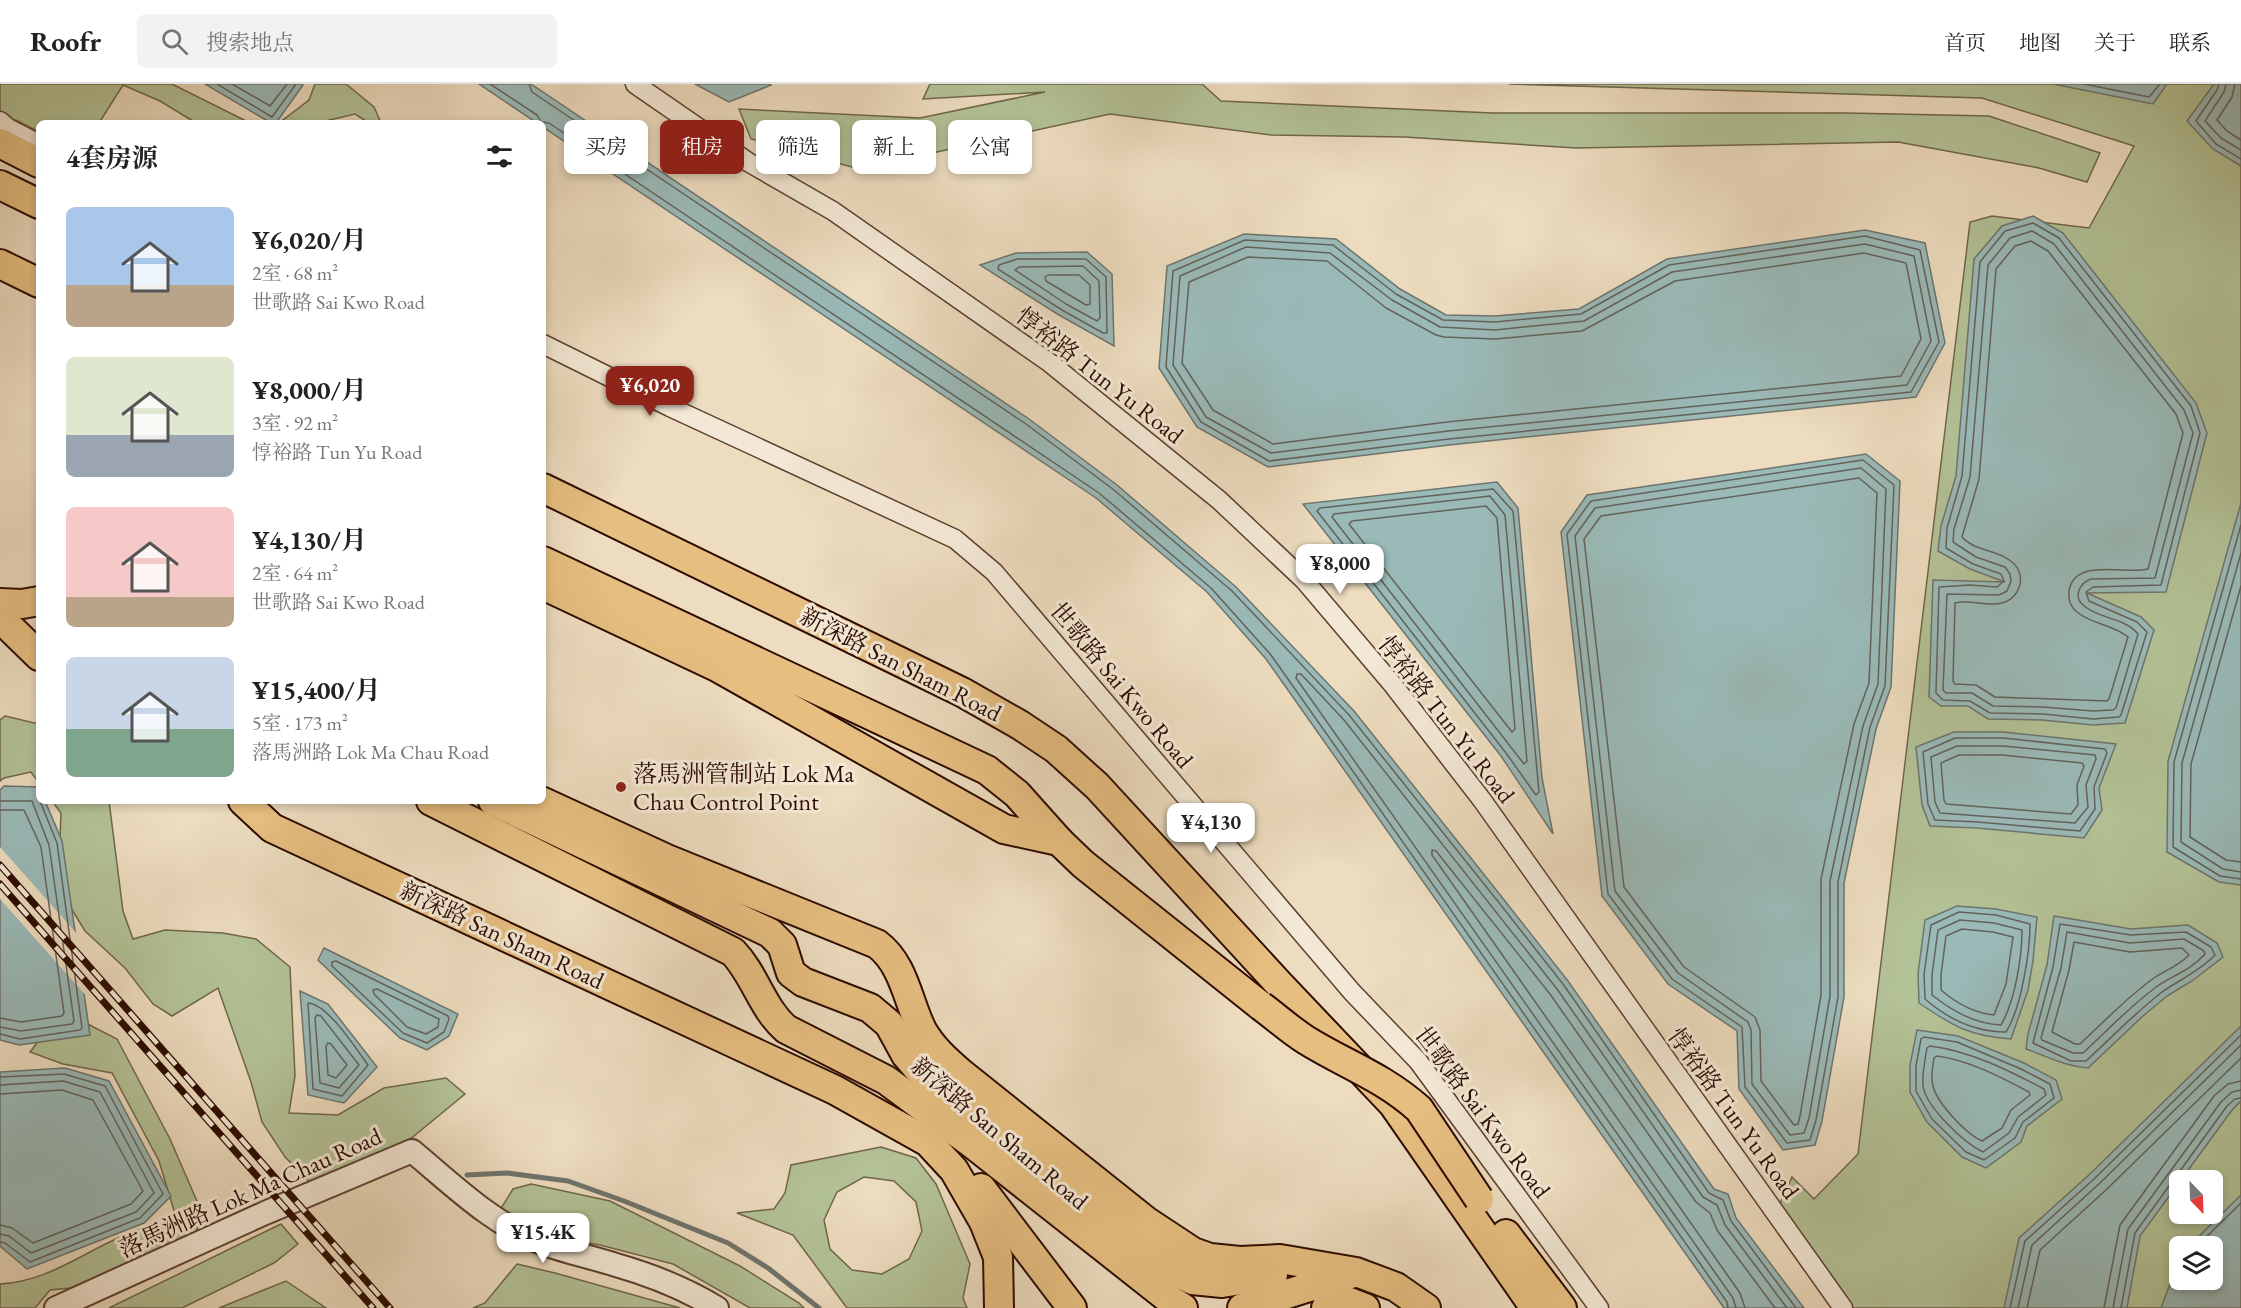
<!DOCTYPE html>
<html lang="zh">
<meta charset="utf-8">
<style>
:root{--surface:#fff;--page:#f2f2f2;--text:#222;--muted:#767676;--line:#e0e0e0;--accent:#8f2418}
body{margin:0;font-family:"EB Garamond","Noto Serif SC",serif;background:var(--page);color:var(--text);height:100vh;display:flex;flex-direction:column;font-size:22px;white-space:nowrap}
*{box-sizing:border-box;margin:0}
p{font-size:20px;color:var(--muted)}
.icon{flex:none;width:33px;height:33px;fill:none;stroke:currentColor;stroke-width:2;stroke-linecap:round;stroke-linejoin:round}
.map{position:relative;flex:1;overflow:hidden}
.sheet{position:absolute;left:36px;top:36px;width:510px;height:684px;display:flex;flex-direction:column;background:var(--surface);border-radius:9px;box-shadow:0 3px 9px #0003}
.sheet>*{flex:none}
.guide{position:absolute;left:564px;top:36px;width:570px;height:54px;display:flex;gap:12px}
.needle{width:39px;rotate:157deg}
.controls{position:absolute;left:2169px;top:1086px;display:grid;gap:12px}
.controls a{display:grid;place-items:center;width:54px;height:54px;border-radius:9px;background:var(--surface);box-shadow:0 3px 9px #0003;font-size:30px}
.price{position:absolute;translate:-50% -51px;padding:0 14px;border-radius:12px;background:#fff;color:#222;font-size:20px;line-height:39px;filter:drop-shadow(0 2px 3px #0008)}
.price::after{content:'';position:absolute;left:50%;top:36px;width:18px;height:14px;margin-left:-9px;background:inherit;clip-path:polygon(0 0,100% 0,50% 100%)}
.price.active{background:var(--accent);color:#fff}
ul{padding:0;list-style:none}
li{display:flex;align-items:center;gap:18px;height:150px;padding:0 30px}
li span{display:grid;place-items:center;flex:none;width:168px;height:120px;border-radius:9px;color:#555}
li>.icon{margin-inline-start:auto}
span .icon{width:72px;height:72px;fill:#fffc;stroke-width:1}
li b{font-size:26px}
h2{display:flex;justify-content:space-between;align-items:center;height:72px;padding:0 30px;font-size:26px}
.chip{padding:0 21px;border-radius:9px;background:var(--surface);box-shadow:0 3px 9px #0003;font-size:21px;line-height:54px}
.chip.active{background:var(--accent);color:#fff}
header{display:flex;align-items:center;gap:36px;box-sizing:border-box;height:84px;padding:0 30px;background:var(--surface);border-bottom:2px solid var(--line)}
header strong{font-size:28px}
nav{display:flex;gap:33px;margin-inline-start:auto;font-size:21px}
.search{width:420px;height:54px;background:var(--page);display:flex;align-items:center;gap:15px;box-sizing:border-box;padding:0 21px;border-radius:9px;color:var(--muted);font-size:22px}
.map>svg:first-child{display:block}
.green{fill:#b3c296;stroke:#70664b;stroke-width:1.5;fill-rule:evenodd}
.water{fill:#9abab8;stroke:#6e746e;stroke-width:1.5}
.pier{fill:#eddcbf}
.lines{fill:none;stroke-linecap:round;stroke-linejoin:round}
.shore{stroke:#63625c;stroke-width:1.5}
.stream{stroke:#6e746e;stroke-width:5}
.minor-casing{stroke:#5c3f30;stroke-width:21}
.tertiary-casing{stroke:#5c3f30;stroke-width:26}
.primary-casing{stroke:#2c0b00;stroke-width:32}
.minor{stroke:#f3e8d5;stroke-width:18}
.tertiary{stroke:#f3e8d5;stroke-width:22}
.primary{stroke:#e6be80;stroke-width:28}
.rail-casing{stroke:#2c0b00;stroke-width:7}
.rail{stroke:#f3e8d5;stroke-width:4.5;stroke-dasharray:14;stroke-linecap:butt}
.primary-bridge-casing{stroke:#2c0b00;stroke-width:32;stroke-linecap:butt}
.primary-bridge{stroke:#e6be80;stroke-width:28}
.poi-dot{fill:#8f2418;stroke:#f3e8d5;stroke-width:2}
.labels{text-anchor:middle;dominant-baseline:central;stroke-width:6;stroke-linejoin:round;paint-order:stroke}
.street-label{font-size:24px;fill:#2c0b00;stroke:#f3e8d5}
.poi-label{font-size:24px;fill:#2c0b00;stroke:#f3e8d5;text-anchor:start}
</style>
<header>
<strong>Roofr</strong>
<div class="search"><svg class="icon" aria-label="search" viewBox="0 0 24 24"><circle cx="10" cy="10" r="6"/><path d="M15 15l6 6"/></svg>搜索地点</div>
<nav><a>首页</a><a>地图</a><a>关于</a><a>联系</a></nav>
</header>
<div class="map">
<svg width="2241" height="1224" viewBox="0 0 2241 1224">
<rect width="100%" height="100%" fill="#eddcbf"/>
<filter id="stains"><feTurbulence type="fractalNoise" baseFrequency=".00333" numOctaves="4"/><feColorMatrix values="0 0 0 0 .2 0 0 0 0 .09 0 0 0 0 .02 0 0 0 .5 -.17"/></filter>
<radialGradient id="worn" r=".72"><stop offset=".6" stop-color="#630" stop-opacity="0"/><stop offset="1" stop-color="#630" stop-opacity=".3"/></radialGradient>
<g class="green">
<polygon points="0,0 172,0 250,39 196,39 160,17 123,1 99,39 39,39 39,48 16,36 0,36"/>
<polygon points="315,0 346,0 374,23 381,39 369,39 355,30 317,39 279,39 309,16"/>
<polygon points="930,0 1202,0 1221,17 1493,29 1847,29 1989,32 2100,69 2087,98 2039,84 1898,58 1576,64 1405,53 1271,51 1110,30 859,85 751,55 739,25 920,34 1045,8 923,15"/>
<path d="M1509 0H2241V1224H1846L1778 1124 1792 1093 1814 1115 1858 1070 1970 138 1992 132 2089 144 2134 62 1982 14ZM2180 1096H2212V1130H2180ZM2180 1162H2212V1196H2180Z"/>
<polygon points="5,632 39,640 39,699 31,688 4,694 0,697 0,636"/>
<polygon points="52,717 109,717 123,827 133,855 165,846 223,849 256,855 290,883 295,992 289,1029 338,1031 384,1004 446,994 465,1010 364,1093 320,1108 285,1073 262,1038 251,998 218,904 172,932 153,920 125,884 85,847 58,803 61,729"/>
<path d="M78 935 117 955 170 1055 203 1131 195 1150 82 1203 50 1206 35 1224H0V1200C65 1197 108 1143 169 1141L175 1130 159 1077 112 989 63 980 30 968 49 943Z"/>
<path d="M881 1063 916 1074 936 1100 970 1180 963 1214 967 1224H847L793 1151 737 1129 774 1125 785 1109 791 1081ZM864 1093 894 1097 916 1118 922 1147 909 1175 882 1190 852 1186 830 1165 824 1136 837 1108Z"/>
<polygon points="531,1100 610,1117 740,1182 799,1219 804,1224 750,1224 673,1180 600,1161 539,1151 500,1126 513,1105"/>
<polygon points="281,1140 298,1160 274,1179 182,1224 109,1224"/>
<polygon points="517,1180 555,1189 680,1224 473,1224 485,1219"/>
<polygon points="286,1197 326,1224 219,1224"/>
</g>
<g class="water">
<polygon points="205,0 301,0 303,1 276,39 271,39"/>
<polygon points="479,0 531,0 1029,335 1117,401 1236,503 1354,627 1505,817 1568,897 1714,1105 1728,1110 1736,1134 1804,1224 1724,1224 1266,575 1207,508 1096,414 543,43 543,39 537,39"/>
<polygon points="695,0 770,0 771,1 729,18"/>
<polygon points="2053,0 2167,0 2153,20"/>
<polygon points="2214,0 2241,0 2241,82 2213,65 2187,37"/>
<polygon points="2033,132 2063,149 2196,319 2207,349 2166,508 2087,509 2141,533 2154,546 2125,639 2093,641 2042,636 1988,635 1968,622 1941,622 1929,613 1933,496 2005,498 1970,485 1938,467 1941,442 1956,392 1974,175 2002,142"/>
<polygon points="1865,146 1925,159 1945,259 1916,313 1449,361 1268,383 1197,343 1159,284 1167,182 1244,150 1336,155 1400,205 1446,231 1495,232 1579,225 1667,175"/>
<polygon points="1087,168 1112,190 1114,262 1059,231 980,181 1016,169"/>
<polygon points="1866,370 1900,397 1891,603 1876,645 1844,799 1844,913 1822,1037 1815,1061 1783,1066 1739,1005 1737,947 1668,900 1602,812 1561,448 1587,411"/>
<polygon points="1497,398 1518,424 1542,694 1553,750 1501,672 1303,420"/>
<polygon points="2241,419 2241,801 2219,798 2167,768 2168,677"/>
<polygon points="1954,648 2003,648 2116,660 2099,704 2102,726 2084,754 1977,744 1930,742 1922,721 1916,663"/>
<polygon points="4,702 39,703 39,717 45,717 62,757 90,951 19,961 0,956 0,706"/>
<path d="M1957 822 1996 825 2037 833 2033 877 2028 906 2011 955C1969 952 1953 942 1919 919L1918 890 1925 836Z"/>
<path d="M2054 832 2131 845 2188 841 2217 859 2223 873 2192 897 2167 912 2143 932 2088 984C2064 982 2049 973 2026 965L2028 950 2047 881Z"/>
<polygon points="324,864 458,930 449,952 427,966 400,954 318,876"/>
<polygon points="300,907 328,920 377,983 344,1019 308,1011"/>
<polygon points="2241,942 2241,1017 2232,1026 2140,1152 2127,1224 2004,1224 2019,1154 2091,1089"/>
<polygon points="1917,946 1958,952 2024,979 2056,996 2062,1015 2027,1042 2021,1058 1986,1084 1962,1073 1927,1038 1910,1008 1910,981"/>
<polygon points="65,984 109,997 171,1112 144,1139 27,1185 0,1162 0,988"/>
<polygon points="2241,1111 2241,1224 2161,1224 2179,1176 2180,1196 2212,1196 2212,1162 2189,1162"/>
</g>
<polygon class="pier" points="0,763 79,852 88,914 0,815"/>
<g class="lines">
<g class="shore">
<polyline points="217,0 272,33 296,0"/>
<polyline points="232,0 270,22 287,0"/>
<polyline points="490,0 537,31 541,38 549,39 1099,409 1211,504 1271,571 1727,1218 1728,1224"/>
<polyline points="529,0 532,8 1026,340 1114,406 1232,507 1349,631 1500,820 1563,900 1709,1109 1723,1116 1731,1137 1796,1224"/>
<polyline points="2084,0 2149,13 2160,0"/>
<polyline points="2219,0 2217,6 2196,37 2216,60 2241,75"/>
<polyline points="2226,0 2224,8 2205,37 2221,54 2241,66"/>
<polyline points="2235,0 2232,13 2217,36 2227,47 2241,56"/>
<polygon points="2033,139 2059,154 2191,322 2200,349 2161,501 2093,503 2086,508 2089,517 2137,538 2147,548 2121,631 2119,633 2093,635 2043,630 1990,629 1970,617 1943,616 1936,609 1939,503 1970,501 1997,503 2004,497 2001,490 1973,480 1946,464 1947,444 1962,392 1980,178 2005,147"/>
<path d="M2032 147 2054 160 2184 326 2193 349 2155 494 2091 495C2080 499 2073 512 2083 521 2098 535 2124 533 2138 550L2116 624 2113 626 2093 627 2043 623 1993 622 1972 609H1946L1943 606 1947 510 1999 511 2007 507 2011 497 2010 490 2005 483 1976 473 1953 458 1954 445 1970 393 1988 181 2010 154Z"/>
<polygon points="1865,152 1920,166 1939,258 1911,308 1449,355 1269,377 1201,338 1166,283 1173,187 1245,156 1333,161 1396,210 1443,236 1495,238 1581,230 1669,181"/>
<path d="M2031 157 2048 167 2176 330 2183 349 2148 485C2126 491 2074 473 2069 507 2068 515 2071 523 2077 528 2091 540 2114 541 2128 553L2109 615 2107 617 1995 613 1976 601 1955 600 1953 597 1955 519C1970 515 1987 523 2002 519 2021 514 2027 490 2012 478 1998 465 1975 468 1962 453L1979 395 1996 185 2015 162Z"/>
<polygon points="1865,160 1914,172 1931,257 1907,301 1448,347 1271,369 1206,333 1173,281 1180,192 1246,163 1330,169 1392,216 1440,243 1495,246 1584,237 1672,188"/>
<polygon points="1864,169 1906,179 1921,255 1901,292 1447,338 1273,360 1213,326 1182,279 1189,198 1248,173 1327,177 1386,224 1436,251 1444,253 1495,255 1582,247 1675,197"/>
<polygon points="1017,175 1086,175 1106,193 1107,249 1103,249 1062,226 998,185 999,181"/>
<polygon points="1083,182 1099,197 1100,234 1097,237 1066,220 1015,186 1019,183"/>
<polygon points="1048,191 1079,191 1090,201 1090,220 1086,221 1046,197 1045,193"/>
<polygon points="1863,376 1894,401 1885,602 1870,643 1838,798 1838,913 1816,1036 1810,1056 1787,1059 1745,1003 1742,943 1672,895 1608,810 1567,450 1591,417"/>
<polygon points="1861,384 1886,405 1878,600 1863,642 1830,797 1830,912 1809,1034 1804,1049 1790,1051 1752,1000 1751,946 1748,938 1678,889 1615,807 1575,452 1595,424"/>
<polygon points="1859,394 1877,409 1869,599 1854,640 1821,795 1821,911 1800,1032 1798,1040 1794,1041 1761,997 1760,946 1755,933 1684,883 1624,803 1584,455 1601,432"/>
<polygon points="1493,405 1513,427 1539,708 1536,711 1506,669 1317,427 1320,424"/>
<polygon points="1490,412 1505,431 1527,677 1524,680 1332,433 1334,430"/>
<polygon points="1486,422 1497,434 1515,645 1512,648 1349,440 1352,437"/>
<polyline points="2241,441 2174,678 2173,763 2220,792 2241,795"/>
<polyline points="2241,469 2182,679 2181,758 2223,785 2241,788"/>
<polyline points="2241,502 2191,680 2190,753 2226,776 2241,778"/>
<polygon points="1955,654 2003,654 2105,665 2107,669 2094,703 2095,725 2080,747 1978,738 1935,736 1928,720 1923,668"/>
<polygon points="1957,662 2003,662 2095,671 2096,675 2086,701 2088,723 2075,739 1940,729 1935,718 1931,673"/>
<polygon points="1959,671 2002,671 2082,679 2084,682 2077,701 2078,721 2071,730 1946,720 1944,716 1941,679"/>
<polyline points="0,717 32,717 49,761 74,937 72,940 21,947 0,943"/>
<polyline points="0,726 24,726 41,763 64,929 62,932 21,938 0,934"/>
<path d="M1959 828 1996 831 2030 840C2030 868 2021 925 2006 948 1975 948 1948 935 1925 915L1924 890 1931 841Z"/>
<path d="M1960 836 1994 839 2022 846C2022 873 2015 917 2001 941 1975 940 1952 927 1932 911V891L1938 846Z"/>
<path d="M2060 840 2131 851 2186 848 2211 863 2215 871C2200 887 2179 896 2162 908 2135 929 2111 954 2086 977H2071L2033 959 2053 883Z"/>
<path d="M1962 845 1993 848 2013 853 2006 900 1994 931C1975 929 1956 919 1941 906V891L1946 852Z"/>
<path d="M2067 848 2130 859 2184 855 2204 867 2205 870C2193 884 2175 891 2159 901 2132 920 2108 946 2083 969H2073L2042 956 2041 954 2061 884Z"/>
<path d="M2074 858 2130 868 2182 864 2189 871C2180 881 2166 886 2154 894 2127 913 2104 938 2080 960H2075L2052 948 2069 886Z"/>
<polygon points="336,877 448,932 449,935 444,948 427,959 403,949 332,882 332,878"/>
<polygon points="377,905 439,935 438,943 426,950 407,943 374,910 373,906"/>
<path d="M308 919C328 920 356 965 368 981L342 1012 313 1005Z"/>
<polygon points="317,931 321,932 359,981 339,1004 320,999 315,934"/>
<polyline points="0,950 20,955 80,946 82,944 57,759 40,717"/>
<polygon points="1924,953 1957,958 2021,985 2050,1000 2054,1014 2023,1038 2015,1054 1984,1076 1966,1068 1932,1035 1916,1007 1916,982 1921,955"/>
<polygon points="328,959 331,960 347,981 336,994 328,991 326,962"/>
<path d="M1930 962C1970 967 2008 986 2044 1005L2046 1011 2018 1033 2009 1049 1983 1068C1964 1059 1926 1023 1923 1002 1922 989 1925 976 1927 964Z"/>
<path d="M1937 972C1968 976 2001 993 2029 1008L2030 1011 2011 1026 2002 1044 1982 1057C1966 1050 1937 1019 1933 1002 1930 993 1933 982 1934 974Z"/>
<polyline points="0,993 64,990 105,1002 163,1110 140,1134 30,1178 5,1159 0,1158"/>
<polyline points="0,1001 63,997 100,1008 154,1109 136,1128 31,1169 9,1152 0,1150"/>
<polyline points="0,1010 62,1006 93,1016 143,1107 131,1120 33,1159 12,1144 0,1141"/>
<polyline points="2197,1162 2241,1119"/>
<polyline points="1736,1224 1733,1214 1296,594 1297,590 1301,590 1344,636 1557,905 1703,1113 1717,1121 1725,1141 1787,1224"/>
<polyline points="1745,1224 1740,1209 1432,771 1432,766 1436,767 1550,910 1696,1118 1710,1129 1717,1146 1775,1224"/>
<polyline points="2010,1224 2025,1157 2095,1094 2241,951"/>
<polyline points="2018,1224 2032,1161 2100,1099 2241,961"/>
<polyline points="2027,1224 2040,1166 2106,1106 2241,974"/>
<polyline points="2104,1224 2120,1141 2214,1012 2228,1000 2241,997"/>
<polyline points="2113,1224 2128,1145 2221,1018 2232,1008 2241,1006"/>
<polyline points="2121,1224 2135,1149 2227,1022 2235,1015 2241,1014"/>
</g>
<polyline class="stream" points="467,1091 507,1089 568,1097 624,1117 728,1159 768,1184 819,1224"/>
<g class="minor-casing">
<g id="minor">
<polyline points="635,0 748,78 833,127 1050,279 1219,416 1304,496 1393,601 1482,716 1843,1224"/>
<polyline points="0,37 8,44 39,60"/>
<polyline points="543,260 670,323 955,455 994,488 1352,908 1418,977 1599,1224"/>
</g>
</g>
<g class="tertiary-casing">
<path id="tertiary" d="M56 1224 265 1129 412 1067C452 1100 492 1140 542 1159 566 1168 591 1173 616 1181 651 1191 686 1205 717 1224"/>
</g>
<g class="primary-casing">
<g id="primary">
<polyline points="0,59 39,79"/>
<polyline points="0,101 39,120"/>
<polyline points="0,180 39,199"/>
<polyline points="543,404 962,608 1020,641 1056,665 1097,702 1280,901 1393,1020 1535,1224"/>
<polyline points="543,477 987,686 1017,710 1059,757 1083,780 1261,922"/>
<polyline points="543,501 717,583 1004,745 1059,757"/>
<polyline points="0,519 22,520 39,517"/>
<polyline points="0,534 39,572"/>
<polyline points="243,717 272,744 835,1006 928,1058 954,1086 984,1138 998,1173 999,1224"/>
<path d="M431 717 733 868C755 891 762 924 786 945L886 996 974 1061 1169 1215 1183 1224"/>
<polyline points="493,717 770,849 782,861 791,889 803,898 870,924 889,940 906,971 918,985 1158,1178 1192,1196 1222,1199 1273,1191"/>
<path d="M541 717 667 775 877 860C904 880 908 918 922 946 932 964 947 977 962 990L1146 1137 1193 1168 1210 1174 1240 1177 1280 1175 1356 1188 1396 1203 1426 1224"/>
<polyline points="981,1104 1072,1224"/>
<polyline points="1506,1150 1562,1224"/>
<polyline points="1242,1224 1351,1190"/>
<polyline points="1326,1224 1347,1217 1365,1224"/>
</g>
</g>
<use href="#minor" class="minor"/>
<use href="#tertiary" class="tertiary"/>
<use href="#primary" class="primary"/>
<g class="rail-casing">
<g id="rail">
<polyline points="0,781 390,1224"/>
<polyline points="0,800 373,1224"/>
</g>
</g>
<use href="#rail" class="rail"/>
<g class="primary-bridge-casing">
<path id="primary-bridge" d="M1261 922C1276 933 1290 946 1306 956 1346 981 1382 992 1419 1025L1479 1115"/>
</g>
<use href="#primary-bridge" class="primary-bridge"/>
</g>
<circle class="poi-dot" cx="621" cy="703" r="6"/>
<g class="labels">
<g class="street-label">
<text transform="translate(1100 291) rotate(38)">惇裕路 Tun Yu Road</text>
<text transform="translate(901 580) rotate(27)">新深路 San Sham Road</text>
<text transform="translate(1122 601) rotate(50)">世歌路 Sai Kwo Road</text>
<text transform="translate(1447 635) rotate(52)">惇裕路 Tun Yu Road</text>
<text transform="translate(502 851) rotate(25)">新深路 San Sham Road</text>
<text transform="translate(1483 1028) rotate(53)">世歌路 Sai Kwo Road</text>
<text transform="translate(1734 1029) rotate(54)">惇裕路 Tun Yu Road</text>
<text transform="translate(1000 1049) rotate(40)">新深路 San Sham Road</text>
<text transform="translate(250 1108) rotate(-24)">落馬洲路 Lok Ma Chau Road</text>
</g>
<g class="poi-label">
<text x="633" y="689">落馬洲管制站 Lok Ma<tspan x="633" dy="28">Chau Control Point</tspan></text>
</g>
</g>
<rect width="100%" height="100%" filter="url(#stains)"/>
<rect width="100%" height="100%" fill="url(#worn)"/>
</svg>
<div class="controls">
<a><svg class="needle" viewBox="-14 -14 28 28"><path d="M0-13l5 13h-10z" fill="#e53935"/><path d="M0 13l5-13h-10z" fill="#767676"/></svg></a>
<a><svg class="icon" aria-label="layers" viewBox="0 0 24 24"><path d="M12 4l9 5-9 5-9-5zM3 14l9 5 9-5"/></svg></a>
</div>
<b class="price active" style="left:650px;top:333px">¥6,020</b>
<b class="price" style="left:1340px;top:511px">¥8,000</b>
<b class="price" style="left:1211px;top:770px">¥4,130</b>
<b class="price" style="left:543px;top:1180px">¥15.4K</b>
<div class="guide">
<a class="chip">买房</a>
<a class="chip active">租房</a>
<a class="chip">筛选</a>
<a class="chip">新上</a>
<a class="chip">公寓</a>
</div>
<section class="sheet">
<h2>4套房源<svg class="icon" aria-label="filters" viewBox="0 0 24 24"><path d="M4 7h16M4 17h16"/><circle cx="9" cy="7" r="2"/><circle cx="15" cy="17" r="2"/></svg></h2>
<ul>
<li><span style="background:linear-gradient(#a9c7e8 65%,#b9a48a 0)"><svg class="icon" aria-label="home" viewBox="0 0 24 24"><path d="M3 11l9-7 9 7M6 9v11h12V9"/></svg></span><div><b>¥6,020/月</b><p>2室 · 68 m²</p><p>世歌路 Sai Kwo Road</p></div></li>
<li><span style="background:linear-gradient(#dfe7d0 65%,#9aa5b1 0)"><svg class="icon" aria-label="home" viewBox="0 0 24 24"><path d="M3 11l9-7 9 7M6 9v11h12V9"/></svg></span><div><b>¥8,000/月</b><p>3室 · 92 m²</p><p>惇裕路 Tun Yu Road</p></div></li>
<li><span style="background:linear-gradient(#f6c9c9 75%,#b9a48a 0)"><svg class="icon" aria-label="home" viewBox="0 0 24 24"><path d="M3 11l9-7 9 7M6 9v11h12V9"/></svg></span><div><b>¥4,130/月</b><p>2室 · 64 m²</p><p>世歌路 Sai Kwo Road</p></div></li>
<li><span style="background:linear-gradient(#c9d6e8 60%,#7fa58c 0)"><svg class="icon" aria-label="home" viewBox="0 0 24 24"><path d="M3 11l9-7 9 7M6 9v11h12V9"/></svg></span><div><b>¥15,400/月</b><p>5室 · 173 m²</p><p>落馬洲路 Lok Ma Chau Road</p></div></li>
</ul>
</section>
</div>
